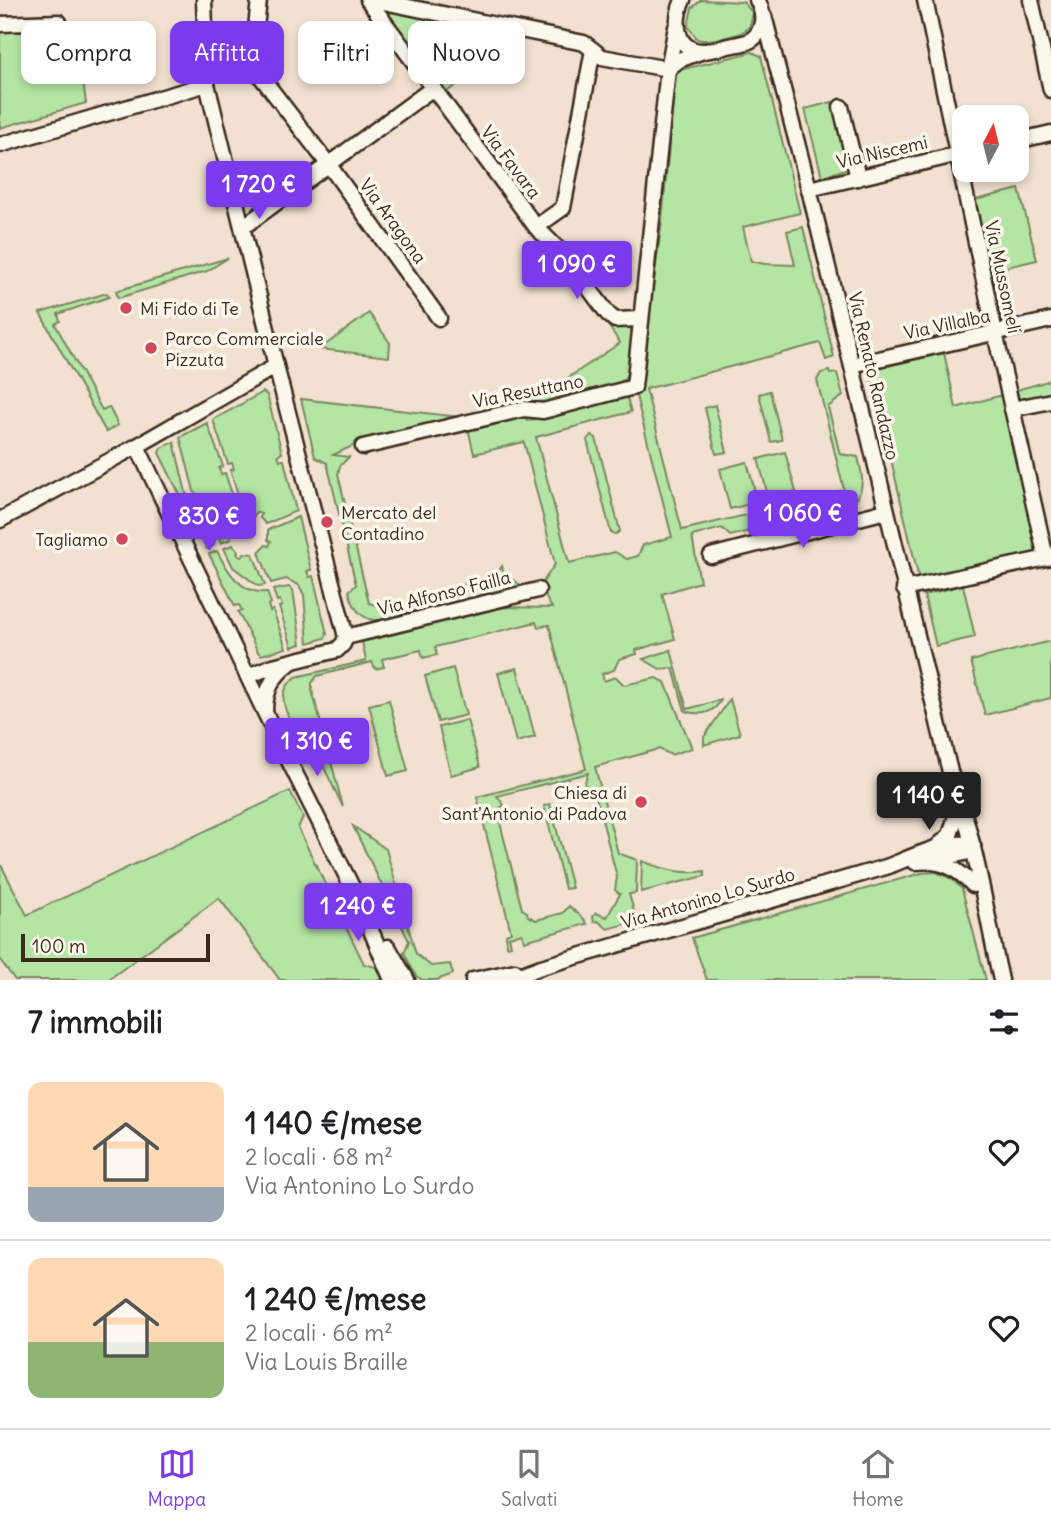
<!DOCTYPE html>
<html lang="it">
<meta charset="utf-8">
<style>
:root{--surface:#fff;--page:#f6f6f6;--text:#202124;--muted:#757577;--line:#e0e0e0;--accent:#7c3aed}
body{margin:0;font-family:Delius,sans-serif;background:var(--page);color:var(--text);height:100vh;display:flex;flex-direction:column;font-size:26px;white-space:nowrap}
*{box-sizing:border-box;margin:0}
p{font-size:23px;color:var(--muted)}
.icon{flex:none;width:38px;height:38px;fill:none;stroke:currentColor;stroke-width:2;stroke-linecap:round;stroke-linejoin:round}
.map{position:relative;height:980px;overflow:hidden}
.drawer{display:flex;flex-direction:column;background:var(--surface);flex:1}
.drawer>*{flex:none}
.top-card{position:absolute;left:21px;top:21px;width:700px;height:63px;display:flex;gap:14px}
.needle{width:46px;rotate:7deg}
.fabs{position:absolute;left:952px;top:105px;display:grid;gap:14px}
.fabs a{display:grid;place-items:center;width:77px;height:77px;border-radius:14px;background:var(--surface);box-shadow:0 4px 10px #0003;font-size:35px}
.scale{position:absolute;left:21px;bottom:18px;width:189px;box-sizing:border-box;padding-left:7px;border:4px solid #3b2a1e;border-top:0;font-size:19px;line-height:24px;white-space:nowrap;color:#3b2a1e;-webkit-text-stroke:5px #fbf7ec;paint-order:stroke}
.price{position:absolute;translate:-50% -60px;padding:0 16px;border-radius:7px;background:var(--accent);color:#fff;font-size:23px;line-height:46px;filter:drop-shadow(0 2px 4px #0008)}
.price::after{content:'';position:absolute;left:50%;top:42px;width:21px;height:16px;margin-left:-10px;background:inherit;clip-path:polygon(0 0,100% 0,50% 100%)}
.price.on{background:#222;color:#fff}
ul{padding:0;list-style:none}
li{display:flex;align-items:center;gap:21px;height:175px;padding:0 28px}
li+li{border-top:2px solid var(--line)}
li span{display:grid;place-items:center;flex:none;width:196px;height:140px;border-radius:14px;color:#555}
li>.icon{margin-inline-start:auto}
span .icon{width:84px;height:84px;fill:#fffc;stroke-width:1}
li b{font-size:30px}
h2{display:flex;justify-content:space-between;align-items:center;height:84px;padding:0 28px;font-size:30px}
.chip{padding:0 24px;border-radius:14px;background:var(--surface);box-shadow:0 4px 10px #0003;font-size:24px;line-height:63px}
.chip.on{background:var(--accent);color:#fff}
.tab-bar{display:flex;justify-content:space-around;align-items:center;height:98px;border-top:2px solid var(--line);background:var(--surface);font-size:19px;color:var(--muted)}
.tab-bar a{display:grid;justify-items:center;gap:4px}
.tab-bar .on{color:var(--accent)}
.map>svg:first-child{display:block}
.green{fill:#b4e5a4;stroke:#788861;stroke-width:2}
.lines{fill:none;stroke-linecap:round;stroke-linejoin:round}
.street-casing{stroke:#3b2a1e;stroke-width:19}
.street{stroke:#fbf7ec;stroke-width:14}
.poi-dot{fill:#d1495b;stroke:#fbf7ec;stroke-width:2.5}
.labels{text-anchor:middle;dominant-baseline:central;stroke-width:7;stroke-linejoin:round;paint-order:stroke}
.street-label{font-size:18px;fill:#3b2a1e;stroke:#fbf7ec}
.poi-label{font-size:18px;fill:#3b2a1e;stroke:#fbf7ec;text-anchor:start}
</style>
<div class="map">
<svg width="1051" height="980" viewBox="0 0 1051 980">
<rect width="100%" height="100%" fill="#f2e1d0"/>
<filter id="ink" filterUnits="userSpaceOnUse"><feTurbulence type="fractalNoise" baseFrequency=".0143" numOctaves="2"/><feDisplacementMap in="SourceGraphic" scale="14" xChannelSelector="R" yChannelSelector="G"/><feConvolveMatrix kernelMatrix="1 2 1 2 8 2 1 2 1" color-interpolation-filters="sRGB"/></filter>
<g filter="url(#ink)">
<g class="green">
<path d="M701 0 743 2 752 12C752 18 752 24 747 29 741 36 706 42 697 39L688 26 692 8Z"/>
<polygon points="393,11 472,26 462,81 444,94 387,16"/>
<polygon points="76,30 86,103 0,128 0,32"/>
<path d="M752 52 761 56 800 213 743 227 751 261 765 264 795 265 787 231 803 227 834 357 826 360 820 343 646 389 682 530 750 514 761 524 757 529 730 536 722 528 692 536 700 582 662 594 675 639 636 650 637 654 619 659 614 670 602 674 604 681 616 677 624 685 656 678 665 682 692 748 671 755 659 749 595 767 618 853 637 860 636 893 629 894 637 921 608 929 598 921 594 922 593 917 596 913 607 917 620 894 615 890 617 877 594 789 584 785 588 773 497 796 504 805 497 811 522 909 527 912 528 916 536 920 563 913 569 906 584 919 587 924 524 941 522 933 509 937 511 945 507 946 506 934 511 932 477 797 586 769 549 625 538 627 536 622 435 647 437 655 423 658 421 650 382 659 384 667 375 669 372 662 317 676 312 683V690L343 807 306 730 293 727C284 709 276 691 296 677L366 661 362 642 500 607 552 608 546 598 543 582 555 564 524 442 474 454 468 428 525 414 527 421 626 394 631 412 536 437 569 563 615 552 627 559 638 556 643 545 672 537 635 392 639 391 662 221 676 71Z"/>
<polygon points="832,102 847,163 846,169 822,177 805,109"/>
<polygon points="1019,189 1037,260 990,271 975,200"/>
<polygon points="228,258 207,271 118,298 116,291"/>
<polygon points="107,293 109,297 58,314 60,321 55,324 102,410 109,407 118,425 106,432 40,313"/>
<polygon points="369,313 390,343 389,357 320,349"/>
<path d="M605 321 614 326H630C636 341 634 371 621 382 609 392 539 404 521 405L359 443 333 455 349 457 340 466 338 474 369 603 379 606 400 600 410 606 413 614C382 620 359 631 349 591L356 585 327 463 315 457 301 399 460 417 535 400 620 343Z"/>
<polygon points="944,353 956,408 1002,395 1037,553 919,579 870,370"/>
<path d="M829 371 830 374 837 373 843 396 828 407 840 454 858 457C862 474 865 483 857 499L852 496 837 507 779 523 773 521 776 508 844 490 817 380 821 373Z"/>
<polygon points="1051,380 1051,393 1019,400 1017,390"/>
<polygon points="770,391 782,440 771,442 759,394"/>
<polygon points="263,392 267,395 282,453 278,455 280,460 284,460 296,511 266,524 260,518 261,514 256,512 254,516 245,516 230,470 234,469 232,463 228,464 213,420"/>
<polygon points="715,405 727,452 716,454 705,408"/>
<polygon points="207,423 223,466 219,468 221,474 225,473 240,518 233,524 229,523 227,528 231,530 231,539 221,543 216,526 194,491 180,437"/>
<polygon points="591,435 596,438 620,531 616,534 611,533 587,440"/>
<polygon points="174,442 186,493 208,526 214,545 207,549 184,502 187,500 184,495 181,497 159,453 161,448"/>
<polygon points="785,452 796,492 769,499 758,459"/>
<polygon points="747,462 758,502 730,509 720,469"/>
<polygon points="298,517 311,570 307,571 309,577 313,576 327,634 325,638 308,643 304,595 299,585 286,579 271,583 259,552 266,545 269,546 271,541 268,540 268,530"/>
<polygon points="233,545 238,551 237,554 242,557 244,553 253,554 265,585 258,586 233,567 224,548"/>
<path d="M217 551C227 570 241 595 267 592L271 603 268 605 270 611 273 610 286 648 261 655 258 652 238 612 242 610 239 605 235 606 209 554Z"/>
<polygon points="502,566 506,582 514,580 523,587 487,596 479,588 431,600 429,610 424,612 427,594 495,577"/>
<polygon points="963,585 975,637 936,646 924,595"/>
<polygon points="289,587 293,590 301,644 292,647 279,607 282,606 280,600 277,601 273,590"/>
<polygon points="1051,641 1051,698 985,715 971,661"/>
<path d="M671 650 687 709 721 700C713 714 700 716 685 711L673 668 660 669 643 659Z"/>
<polygon points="453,668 466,715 438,722 425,676"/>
<polygon points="517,668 535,737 516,742 498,673"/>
<polygon points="730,699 740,734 704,745 704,737"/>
<polygon points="389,700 408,771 388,776 369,705"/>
<polygon points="467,720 480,767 451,775 439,727"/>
<polygon points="290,791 303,817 298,828 364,964 376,967 383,980 280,980 219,898 108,980 15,980 0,960 0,863 27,915"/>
<polygon points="550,804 572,888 565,889 544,806"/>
<polygon points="353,826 386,849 416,954 431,966 450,964 453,974 437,980 423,980 416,976 404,953 409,941"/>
<path d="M642 861C663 869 682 875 705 871V876L641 892Z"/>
<polygon points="936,872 952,879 962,889 986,980 707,980 692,938 922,873"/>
</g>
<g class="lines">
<g class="street-casing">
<g id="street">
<polyline points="204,0 207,84 276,366 346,637 343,644 337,650 273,666 248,676"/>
<polyline points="259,0 252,65 329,165 439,318"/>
<polyline points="368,0 536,227 565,256 608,314 615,320 641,319"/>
<polyline points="374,0 584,43 602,57 668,69"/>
<path d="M683 0C674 19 674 51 703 51 710 51 718 48 725 47 732 45 740 44 747 42 764 35 766 14 757 0"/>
<polyline points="925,0 995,333 1046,558"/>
<polyline points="1031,0 1051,90"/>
<path d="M764 16 809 189 950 772C976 839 985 910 1001 980"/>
<polyline points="0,24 59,22"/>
<polyline points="668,69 679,60 703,51"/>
<polyline points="841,107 858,178"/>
<polyline points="1017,141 1051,133"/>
<polyline points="0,145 207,84"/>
<polyline points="809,189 964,153"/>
<polyline points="243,227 433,88"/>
<polyline points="536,227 563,208 593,50"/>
<polyline points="852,365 1051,320"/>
<polyline points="1012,409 1051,401"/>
<polyline points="137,446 270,723 356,895 392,980"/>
<polyline points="363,447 524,409 543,411 634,387 668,69 676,27"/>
<polyline points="0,520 137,446 276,366"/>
<polyline points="711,556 886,511"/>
<polyline points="904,589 1051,557"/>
<polyline points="346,637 538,590"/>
<path d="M265 711C265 690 273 676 290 663"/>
<polyline points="937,847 950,835 956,816"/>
<polyline points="932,860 965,853 973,846"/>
<path d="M915 862C940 859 956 867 973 885"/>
<polyline points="388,947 407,980"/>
<polyline points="473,980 515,971"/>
<path d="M506 980 541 967 886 867C906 860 953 836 973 846"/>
</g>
</g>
<use href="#street" class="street"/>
</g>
</g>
<g class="poi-dot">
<circle cx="126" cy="308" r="7"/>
<circle cx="151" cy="348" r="7"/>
<circle cx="327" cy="522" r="7"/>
<circle cx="122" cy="539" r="7"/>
<circle cx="641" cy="802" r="7"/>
</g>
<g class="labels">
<g class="street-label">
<text transform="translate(882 152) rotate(-13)">Via Niscemi</text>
<text transform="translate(511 162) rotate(53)">Via Favara</text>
<text transform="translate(393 221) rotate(54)">Via Aragona</text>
<text transform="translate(1003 277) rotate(78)">Via Mussomeli</text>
<text transform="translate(947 324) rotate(-12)">Via Villalba</text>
<text transform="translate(874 376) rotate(77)">Via Renato Randazzo</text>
<text transform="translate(528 391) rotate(-11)">Via Resuttano</text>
<text transform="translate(444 593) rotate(-14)">Via Alfonso Failla</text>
<text transform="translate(708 898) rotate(-16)">Via Antonino Lo Surdo</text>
</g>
<g class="poi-label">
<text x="140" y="308">Mi Fido di Te</text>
<text x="165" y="338">Parco Commerciale<tspan x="165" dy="21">Pizzuta</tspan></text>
<text x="341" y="512">Mercato del<tspan x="341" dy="21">Contadino</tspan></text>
<text x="108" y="539" text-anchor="end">Tagliamo</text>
<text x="627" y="792" text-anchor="end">Chiesa di<tspan x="627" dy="21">Sant'Antonio di Padova</tspan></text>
</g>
</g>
</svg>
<div class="fabs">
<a><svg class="needle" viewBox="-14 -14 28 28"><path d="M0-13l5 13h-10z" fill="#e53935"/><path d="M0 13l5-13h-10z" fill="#757577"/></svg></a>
</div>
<div class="scale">100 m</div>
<b class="price" style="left:259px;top:221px">1 720 €</b>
<b class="price" style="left:577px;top:301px">1 090 €</b>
<b class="price" style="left:803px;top:550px">1 060 €</b>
<b class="price" style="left:209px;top:553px">830 €</b>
<b class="price" style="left:317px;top:778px">1 310 €</b>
<b class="price on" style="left:929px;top:832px">1 140 €</b>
<b class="price" style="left:358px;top:943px">1 240 €</b>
<div class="top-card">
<a class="chip">Compra</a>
<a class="chip on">Affitta</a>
<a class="chip">Filtri</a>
<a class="chip">Nuovo</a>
</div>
</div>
<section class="drawer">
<h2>7 immobili<svg class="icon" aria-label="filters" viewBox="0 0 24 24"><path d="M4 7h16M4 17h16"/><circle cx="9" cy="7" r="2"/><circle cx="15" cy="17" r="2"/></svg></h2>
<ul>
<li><span style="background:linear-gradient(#ffd9b3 75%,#9aa5b1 0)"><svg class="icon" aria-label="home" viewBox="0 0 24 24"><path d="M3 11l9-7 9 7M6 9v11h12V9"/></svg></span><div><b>1 140 €/mese</b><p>2 locali · 68 m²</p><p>Via Antonino Lo Surdo</p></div><svg class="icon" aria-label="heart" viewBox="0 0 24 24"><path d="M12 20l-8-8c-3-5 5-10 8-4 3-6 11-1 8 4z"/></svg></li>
<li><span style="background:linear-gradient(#ffd9b3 60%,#8fb573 0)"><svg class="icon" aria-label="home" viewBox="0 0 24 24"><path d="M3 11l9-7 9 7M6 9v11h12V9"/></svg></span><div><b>1 240 €/mese</b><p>2 locali · 66 m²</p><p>Via Louis Braille</p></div><svg class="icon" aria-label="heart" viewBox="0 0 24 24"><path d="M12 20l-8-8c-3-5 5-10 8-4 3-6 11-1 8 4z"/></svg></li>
</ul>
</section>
<nav class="tab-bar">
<a class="on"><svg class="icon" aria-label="map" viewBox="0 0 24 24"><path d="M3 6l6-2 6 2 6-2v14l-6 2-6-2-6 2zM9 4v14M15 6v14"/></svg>Mappa</a>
<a><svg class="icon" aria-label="saved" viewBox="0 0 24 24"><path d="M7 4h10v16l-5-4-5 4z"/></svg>Salvati</a>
<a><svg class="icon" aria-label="home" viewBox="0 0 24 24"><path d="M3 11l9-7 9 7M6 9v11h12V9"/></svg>Home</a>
</nav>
